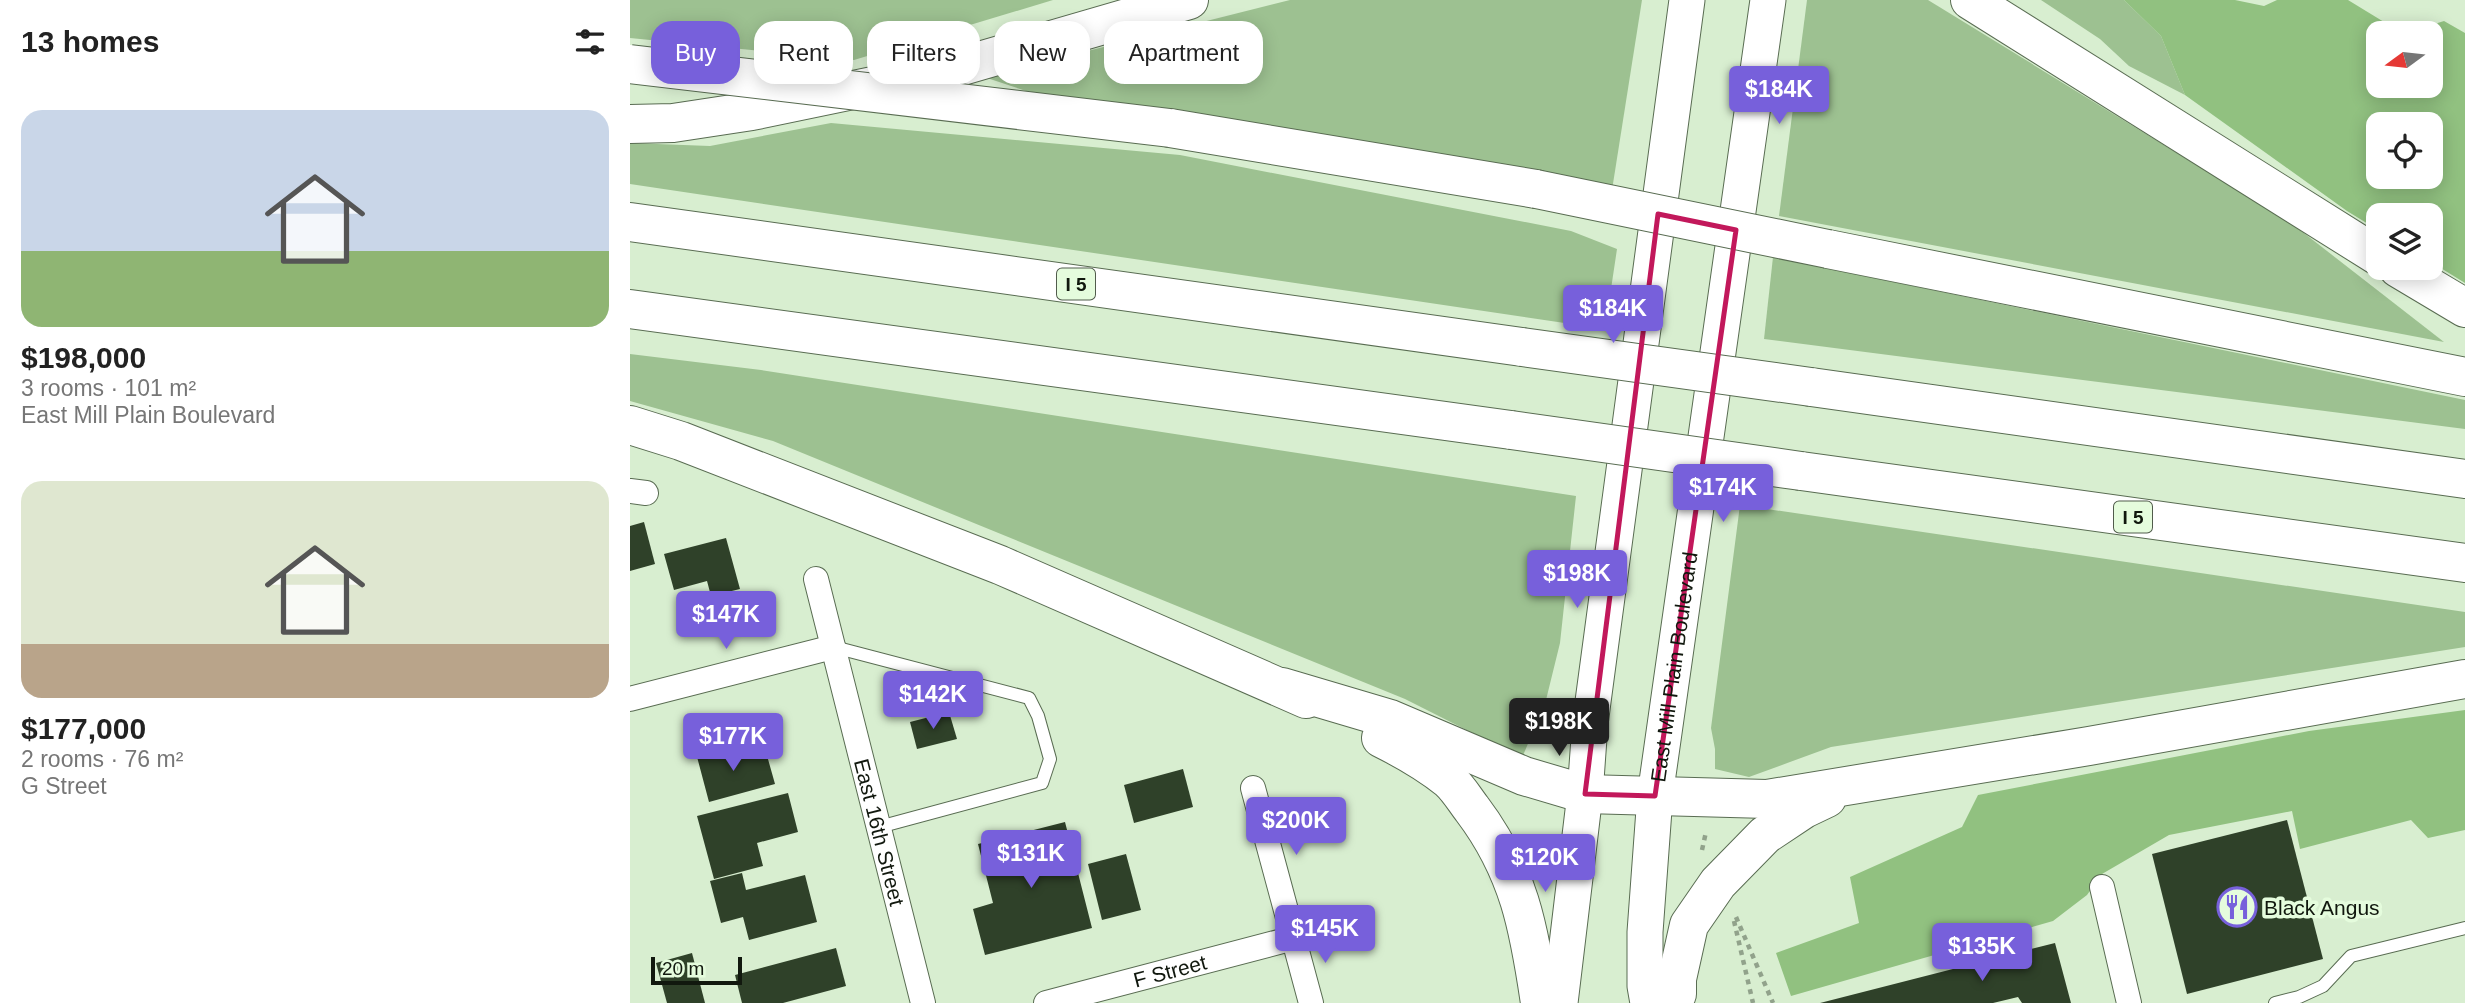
<!DOCTYPE html>
<meta charset="utf-8">
<style>
:root{--surface:#fff;--page:#f6f6f6;--text:#222;--muted:#767676;--accent:#7760db}
body{margin:0;font-family:Helvetica,sans-serif;background:var(--page);color:var(--text);height:100vh;display:flex;flex-direction:column;font-size:26px;white-space:nowrap}
*{box-sizing:border-box;margin:0}
p{font-size:23px;color:var(--muted)}
.icon{flex:none;width:38px;height:38px;fill:none;stroke:currentColor;stroke-width:2;stroke-linecap:round;stroke-linejoin:round}
.map{position:relative;flex:1;overflow:hidden}
.drawer{display:flex;flex-direction:column;background:var(--surface);width:630px}
.drawer>*{flex:none}
.banner{position:absolute;left:21px;top:21px;width:665px;height:63px;display:flex;gap:14px}
.needle{width:46px;rotate:255deg}
.fabs{position:absolute;left:1736px;top:21px;display:grid;gap:14px}
.fabs a{display:grid;place-items:center;width:77px;height:77px;border-radius:14px;background:var(--surface);box-shadow:0 4px 18px #0003;font-size:35px}
.scale{position:absolute;left:21px;bottom:18px;width:91px;box-sizing:border-box;padding-left:7px;border:4px solid #11180e;border-top:0;font-size:19px;line-height:24px;white-space:nowrap;color:#11180e;-webkit-text-stroke:5px #e5fcdd;paint-order:stroke}
.price{position:absolute;translate:-50% -60px;padding:0 16px;border-radius:7px;background:var(--accent);color:#fff;font-size:23px;line-height:46px;filter:drop-shadow(0 2px 4px #0008)}
.price::after{content:'';position:absolute;left:50%;top:42px;width:21px;height:16px;margin-left:-10px;background:inherit;clip-path:polygon(0 0,100% 0,50% 100%)}
.price.on{background:#222;color:#fff}
ul{padding:0;list-style:none}
li{display:grid;align-content:center;gap:14px;height:371px;padding:0 21px}
li span{display:grid;place-items:center;height:217px;border-radius:21px;color:#555}
li>.icon{margin-inline-start:auto}
span .icon{width:126px;height:126px;fill:#fffc;stroke-width:1}
li b{font-size:30px}
h2{display:flex;justify-content:space-between;align-items:center;height:84px;padding:0 21px;font-size:30px}
.tag{padding:0 24px;border-radius:21px;background:var(--surface);box-shadow:0 4px 18px #0003;font-size:24px;line-height:63px}
.tag.on{background:var(--accent);color:#fff}
main{display:flex;flex:1;min-height:0}
.map>svg:first-child{display:block}
.green{fill:#9dc191}
.forest{fill:#91c180;fill-rule:evenodd}
.building{fill:#2f4129}
.lines{fill:none;stroke-linecap:round;stroke-linejoin:round}
.lane-casing{stroke:#596c52;stroke-width:14}
.street-casing{stroke:#596c52;stroke-width:26}
.secondary-casing{stroke:#596c52;stroke-width:37}
.highway-casing{stroke:#596c52;stroke-width:40}
.path{stroke:#91a28b;stroke-width:4.5;stroke-dasharray:5 5;stroke-linecap:butt}
.lane{stroke:#fff;stroke-width:12}
.street{stroke:#fff;stroke-width:24}
.secondary{stroke:#fff;stroke-width:35}
.highway{stroke:#fff;stroke-width:38}
.highway-bridge-casing{stroke:#596c52;stroke-width:40;stroke-linecap:butt}
.highway-bridge{stroke:#fff;stroke-width:38}
.marked{fill:none;stroke:#c2185b;stroke-width:5;stroke-linejoin:round}
.labels{text-anchor:middle;dominant-baseline:central;stroke-width:7;stroke-linejoin:round;paint-order:stroke}
.shield{fill:#e5fcdd;stroke:#515c4c;stroke-width:2}
.shield-label{font-size:19px;font-weight:bold;fill:#11180e}
.street-label{font-size:21px;fill:#11180e;stroke:#e5fcdd}
.poi-label{font-size:21px;fill:#11180e;stroke:#e5fcdd;text-anchor:start}
</style>
<main>
<section class="drawer">
<h2>13 homes<svg class="icon" aria-label="filters" viewBox="0 0 24 24"><path d="M4 7h16M4 17h16"/><circle cx="9" cy="7" r="2"/><circle cx="15" cy="17" r="2"/></svg></h2>
<ul>
<li><span style="background:linear-gradient(#c9d6e8 65%,#8fb573 0)"><svg class="icon" aria-label="home" viewBox="0 0 24 24"><path d="M3 11l9-7 9 7M6 9v11h12V9"/></svg></span><div><b>$198,000</b><p>3 rooms · 101 m²</p><p>East Mill Plain Boulevard</p></div></li>
<li><span style="background:linear-gradient(#dfe7d0 75%,#b9a48a 0)"><svg class="icon" aria-label="home" viewBox="0 0 24 24"><path d="M3 11l9-7 9 7M6 9v11h12V9"/></svg></span><div><b>$177,000</b><p>2 rooms · 76 m²</p><p>G Street</p></div></li>
</ul>
</section>
<div class="map">
<svg width="1835" height="1003" viewBox="0 0 1835 1003">
<rect width="100%" height="100%" fill="#d8eed0"/>
<g class="green">
<polygon points="0,0 423,0 224,60 0,38"/>
<polygon points="660,0 1012,0 982,190 396,91 354,77"/>
<polygon points="1177,0 1298,0 1661,223 1814,342 1149,216"/>
<polygon points="1411,0 1494,0 1531,36 1555,95 1499,66 1470,39"/>
<polygon points="201,123 550,155 941,231 987,249 975,329 0,184 0,143 80,146"/>
<polygon points="1143,257 1835,400 1835,429 1134,339"/>
<polygon points="0,354 131,370 946,496 930,643 916,700 892,758 775,699 143,441 0,401"/>
<polygon points="1110,505 1835,612 1835,647 1201,747 1119,777 1085,769 1085,749 1081,728"/>
</g>
<g class="forest">
<path d="M1494 0H1605L1634 6 1647 0H1718L1772 33H1748V86H1801V33H1776L1814 21 1835 33V283L1801 262V215H1748V230L1717 211 1555 95 1531 36ZM1748 124H1801V177H1748Z"/>
<polygon points="1835,710 1835,830 1798,838 1781,820 1670,849 1662,811 1539,835 1472,874 1457,895 1423,921 1161,996 1146,953 1229,923 1220,877 1332,827 1348,795 1679,731"/>
</g>
<g class="building">
<polygon points="14,522 25,564 0,571 0,526"/>
<polygon points="96,538 110,589 81,596 77,581 44,590 34,554"/>
<polygon points="319,712 327,739 287,749 280,722"/>
<polygon points="101,744 105,760 136,752 145,784 79,802 66,753"/>
<polygon points="553,769 563,807 504,823 494,785"/>
<polygon points="158,793 168,832 127,843 133,866 84,879 67,816"/>
<polygon points="1657,820 1693,959 1557,994 1522,854"/>
<polygon points="435,822 462,928 355,955 343,909 363,903 348,844"/>
<polygon points="496,854 511,910 472,920 458,864"/>
<polygon points="112,873 116,890 175,875 187,922 119,940 113,917 91,923 80,881"/>
<polygon points="1425,943 1441,1003 1392,1003 1388,997 1363,1003 1190,1003"/>
<polygon points="206,948 216,986 153,1003 112,1003 105,975"/>
<polygon points="62,953 75,1003 37,1003 26,963"/>
</g>
<g class="lines">
<g class="lane-casing">
<g id="lane">
<polyline points="204,647 399,698 408,716 420,759 412,783 249,827"/>
<polyline points="1645,1003 1669,997 1693,986 1721,956 1835,928"/>
</g>
</g>
<g class="street-casing">
<g id="street">
<polyline points="0,491 16,493"/>
<path id="s1" d="M186 579 293 1003"/>
<polyline points="0,699 203,647"/>
<polyline points="623,788 681,1003"/>
<polyline points="1472,887 1499,1003"/>
<path id="s2" d="M416 1003 664 938"/>
</g>
</g>
<g class="secondary-casing">
<g id="secondary">
<polyline points="930,1003 955,794 960,724 1057,0"/>
<path id="s3" d="M1018 1003 1015 986V932L1025 796 1138 0"/>
</g>
</g>
<g class="highway-casing">
<g id="highway">
<polyline points="1340,0 1748,256"/>
<polyline points="0,124 43,123 122,111 315,71 559,0"/>
<polyline points="540,128 906,189"/>
<polyline points="0,222 892,347"/>
<polyline points="1198,249 1835,377"/>
<polyline points="1768,268 1835,308"/>
<polyline points="0,309 881,430"/>
<polyline points="1181,387 1835,479"/>
<polyline points="0,425 51,441 370,565 676,699"/>
<polyline points="1171,471 1835,563"/>
<polyline points="652,687 760,719 894,776 955,794 1137,799 1459,746 1835,679"/>
<path d="M751 738C775 750 798 763 819 780 828 788 835 800 842 809 889 871 899 928 910 1003"/>
<polyline points="1043,1003 1047,994 1047,979 1059,925 1088,883 1135,835 1174,809 1197,798"/>
</g>
</g>
<g class="path">
<polyline points="1072,850 1076,832"/>
<polyline points="1106,917 1143,1003"/>
<polyline points="1104,921 1123,1003"/>
</g>
<use href="#lane" class="lane"/>
<use href="#street" class="street"/>
<use href="#secondary" class="secondary"/>
<use href="#highway" class="highway"/>
<g class="highway-bridge-casing">
<g id="highway-bridge">
<polyline points="0,64 540,128"/>
<polyline points="906,189 1198,249"/>
<polyline points="892,347 1181,387"/>
<polyline points="881,430 1171,471"/>
</g>
</g>
<use href="#highway-bridge" class="highway-bridge"/>
</g>
<path class="marked" d="M1028 214 1106 230 1025 796 955 794Z"/>
<defs>
<g id="restaurant-ring" transform="scale(2.0125)"><circle r="9.5" fill="#e5fcdd" stroke="#7760db" stroke-width="1.5"/><path d="M-5-6h1v4h1v-4h1v4h1v-4h1v5L-1.5 .5V6h-2V.5L-5-1ZM5-6V6H3V1.5H1.5Q1.5-4 5-6Z" fill="#7760db"/></g>
</defs>
<g fill-rule="evenodd">
<use href="#restaurant-ring" x="1607" y="907"/>
</g>
<g class="labels">
<g class="shield">
<rect x="427" y="268.5" width="38" height="31" rx="5"/>
<rect x="1484" y="501.5" width="38" height="31" rx="5"/>
</g>
<g class="shield-label">
<text x="446" y="284">I 5</text>
<text x="1503" y="517">I 5</text>
</g>
<g class="street-label">
<text stroke="none"><textPath href="#s3" startOffset="338">East Mill Plain Boulevard</textPath></text>
<text stroke="none"><textPath href="#s1" startOffset="261">East 16th Street</textPath></text>
<text stroke="none"><textPath href="#s2" startOffset="128">F Street</textPath></text>
</g>
<g class="poi-label">
<text x="1634" y="907">Black Angus</text>
</g>
</g>
</svg>
<div class="fabs">
<a><svg class="needle" viewBox="-14 -14 28 28"><path d="M0-13l5 13h-10z" fill="#e53935"/><path d="M0 13l5-13h-10z" fill="#767676"/></svg></a>
<a><svg class="icon" aria-label="locate" viewBox="0 0 24 24"><circle cx="12" cy="12" r="6"/><path d="M12 2v4M12 18v4M2 12h4M18 12h4"/></svg></a>
<a><svg class="icon" aria-label="layers" viewBox="0 0 24 24"><path d="M12 4l9 5-9 5-9-5zM3 14l9 5 9-5"/></svg></a>
</div>
<div class="scale">20 m</div>
<b class="price" style="left:1149px;top:126px">$184K</b>
<b class="price" style="left:983px;top:345px">$184K</b>
<b class="price" style="left:1093px;top:524px">$174K</b>
<b class="price" style="left:947px;top:610px">$198K</b>
<b class="price" style="left:96px;top:651px">$147K</b>
<b class="price" style="left:303px;top:731px">$142K</b>
<b class="price on" style="left:929px;top:758px">$198K</b>
<b class="price" style="left:103px;top:773px">$177K</b>
<b class="price" style="left:666px;top:857px">$200K</b>
<b class="price" style="left:401px;top:890px">$131K</b>
<b class="price" style="left:915px;top:894px">$120K</b>
<b class="price" style="left:695px;top:965px">$145K</b>
<b class="price" style="left:1352px;top:983px">$135K</b>
<div class="banner">
<a class="tag on">Buy</a>
<a class="tag">Rent</a>
<a class="tag">Filters</a>
<a class="tag">New</a>
<a class="tag">Apartment</a>
</div>
</div>
</main>
